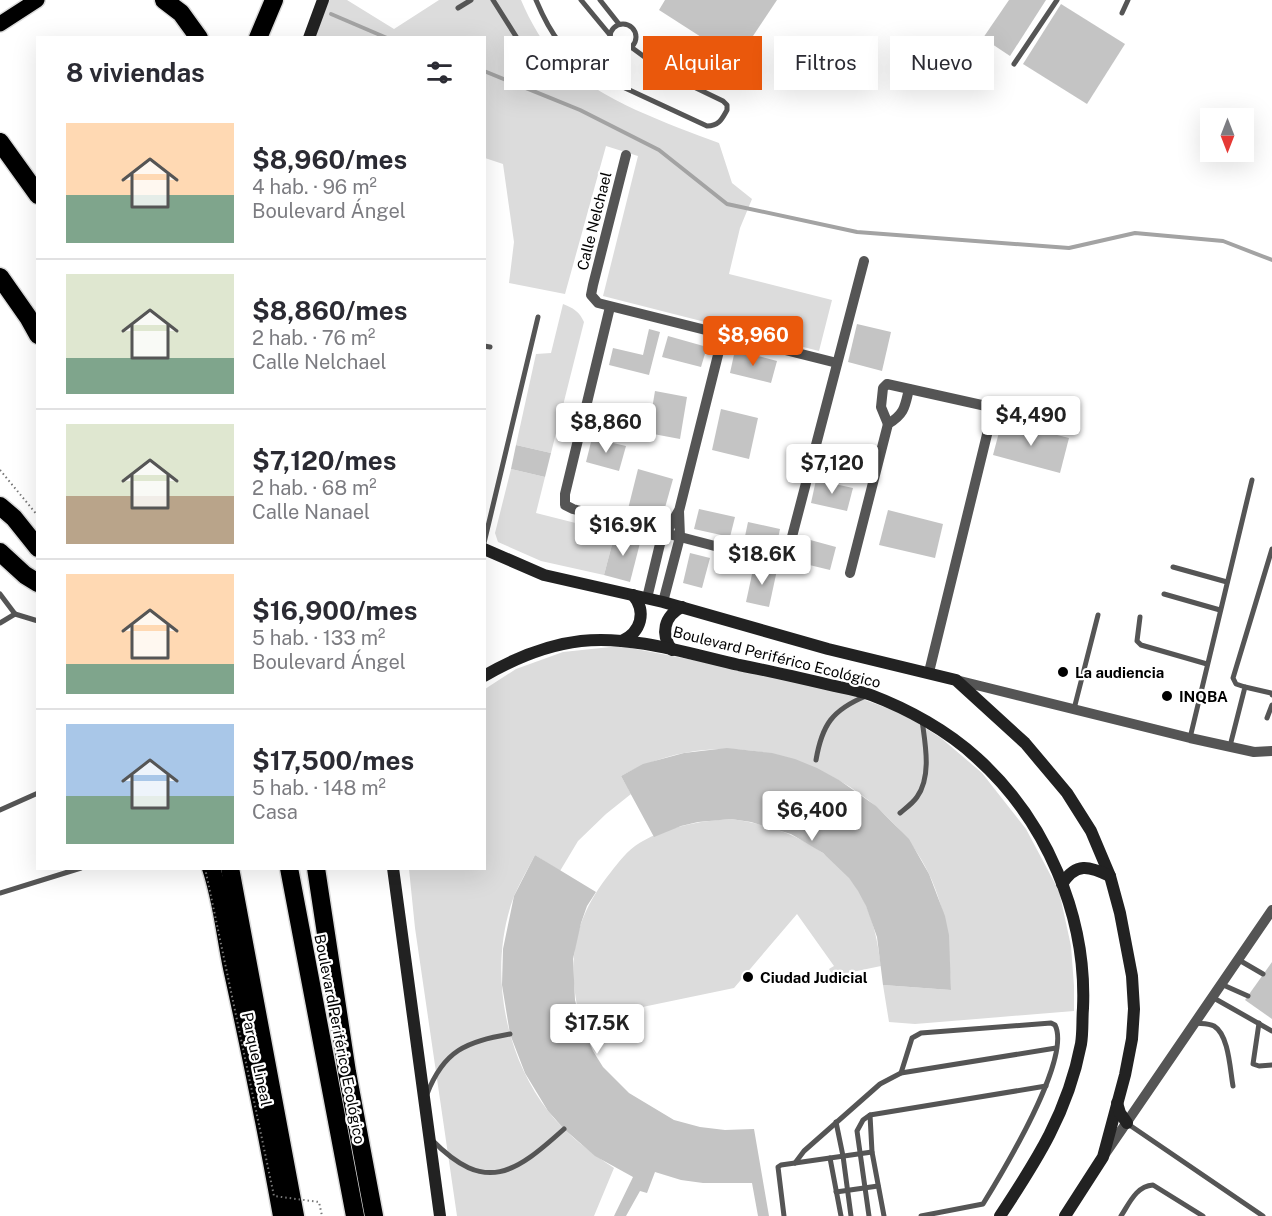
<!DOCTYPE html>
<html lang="es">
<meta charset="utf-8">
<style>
:root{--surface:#fff;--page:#f7f7f7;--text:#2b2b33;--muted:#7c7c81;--line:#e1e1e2;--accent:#ea580c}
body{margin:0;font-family:"Public Sans",sans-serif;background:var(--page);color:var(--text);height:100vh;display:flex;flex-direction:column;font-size:22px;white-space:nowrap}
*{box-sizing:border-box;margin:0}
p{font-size:20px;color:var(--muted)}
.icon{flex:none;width:33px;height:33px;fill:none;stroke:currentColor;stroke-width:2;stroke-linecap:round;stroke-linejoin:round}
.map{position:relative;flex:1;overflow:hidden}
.side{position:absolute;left:36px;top:36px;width:450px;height:834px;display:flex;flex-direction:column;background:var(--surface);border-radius:0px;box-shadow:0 6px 24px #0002}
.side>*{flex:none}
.guide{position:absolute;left:504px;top:36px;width:570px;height:54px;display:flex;gap:12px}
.needle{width:39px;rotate:180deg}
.buttons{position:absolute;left:1200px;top:108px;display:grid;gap:12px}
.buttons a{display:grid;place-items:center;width:54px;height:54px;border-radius:0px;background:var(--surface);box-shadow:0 6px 24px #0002;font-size:30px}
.price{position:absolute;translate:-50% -51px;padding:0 14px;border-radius:6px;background:#fff;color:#222;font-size:20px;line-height:39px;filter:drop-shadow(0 2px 3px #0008)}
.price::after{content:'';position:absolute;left:50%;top:36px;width:18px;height:14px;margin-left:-9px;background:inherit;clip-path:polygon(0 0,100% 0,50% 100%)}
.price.on{background:var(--accent);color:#fff}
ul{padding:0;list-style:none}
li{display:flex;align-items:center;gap:18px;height:150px;padding:0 30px}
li+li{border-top:2px solid var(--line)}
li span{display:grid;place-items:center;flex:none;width:168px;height:120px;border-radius:0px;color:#555}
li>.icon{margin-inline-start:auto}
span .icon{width:72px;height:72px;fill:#fffc;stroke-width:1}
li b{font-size:26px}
h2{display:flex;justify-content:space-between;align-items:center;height:72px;padding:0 30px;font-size:26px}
.pill{padding:0 21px;border-radius:0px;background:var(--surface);box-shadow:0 6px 24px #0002;font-size:21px;line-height:54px}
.pill.on{background:var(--accent);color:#fff}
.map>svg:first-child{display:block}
.green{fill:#dcdcdc}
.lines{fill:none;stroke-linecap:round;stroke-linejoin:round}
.stream{stroke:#a3a3a3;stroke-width:4}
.building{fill:#c4c4c4}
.primary-casing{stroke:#dbdbdb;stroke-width:18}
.highway-casing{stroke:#dbdbdb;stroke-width:21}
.path{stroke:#777;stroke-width:2;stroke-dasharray:1.5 3;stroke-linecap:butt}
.lane{stroke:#555;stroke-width:5}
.street{stroke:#555;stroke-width:10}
.secondary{stroke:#222;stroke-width:12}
.primary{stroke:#000;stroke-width:15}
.highway{stroke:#000;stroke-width:18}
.path-bridge{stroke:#777;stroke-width:2;stroke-dasharray:1.5 3;stroke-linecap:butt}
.poi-dot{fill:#000;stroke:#fff;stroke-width:2}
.labels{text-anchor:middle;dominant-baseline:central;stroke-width:4.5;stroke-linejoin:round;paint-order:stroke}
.street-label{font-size:15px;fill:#000;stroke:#fff}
.poi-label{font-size:15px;font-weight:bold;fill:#000;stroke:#fff;text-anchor:start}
</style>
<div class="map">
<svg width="1272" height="1216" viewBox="0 0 1272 1216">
<rect width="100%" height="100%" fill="#fff"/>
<g class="green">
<path d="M329 0H347L394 29 439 0H521C530 21 543 45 560 62 602 101 666 123 719 143L732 183 752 199 740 228 729 274 832 300 819 351 603 296 638 156 606 146 565 294 509 283 514 242 503 164 485 158 484 38H315Z"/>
<path d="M563 304C573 308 579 311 584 322L551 453 516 445 536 354 551 353Z"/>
<polygon points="511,469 545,477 536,513 615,533 604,575 541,561 498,542 495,533"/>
<path d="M620 646 735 668 849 694 903 714 941 738 982 773 1026 829 1059 891 1071 946 1074 986V1011L915 1024 889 1022 883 985 951 990C949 946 948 915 929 874 912 838 883 809 850 787 779 742 696 735 621 776L631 794 606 814 578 841 560 871 535 855C528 869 520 882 514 896 488 966 503 1053 548 1111 566 1134 590 1152 614 1168L594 1216H457L415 928 409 869 484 868 485 689 516 669 563 652Z"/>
<path d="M731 819C786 826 845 853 867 908 875 927 878 945 881 966L833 976 829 969 834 966 797 914 734 988 580 1020C567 964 572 923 607 877 615 867 624 854 635 846 663 827 698 821 731 819Z"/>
</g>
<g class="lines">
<g class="stream">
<polyline points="331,14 387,38"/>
<polyline points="484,71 580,110 659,150 727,204 857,232 1069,248 1135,233 1223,241 1272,260"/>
</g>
</g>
<g class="building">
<polygon points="665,0 777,0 737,60 659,10"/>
<polygon points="1009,0 1046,0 1010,56 983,38"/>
<polygon points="1061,4 1125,44 1087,104 1023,64"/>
<polygon points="857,324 891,332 882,371 848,362"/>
<polygon points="649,329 660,332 649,375 609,365 613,348 643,355"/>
<polygon points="668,336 707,347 701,367 662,357"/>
<polygon points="735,350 777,361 771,383 730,373"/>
<polygon points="655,391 687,397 680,439 648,433"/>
<polygon points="721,409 758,418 749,459 712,450"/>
<polygon points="1002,421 1069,438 1060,473 993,455"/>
<polygon points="592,438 626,446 619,471 586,462"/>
<polygon points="516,445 551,453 545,477 511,469"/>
<polygon points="638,469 673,479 661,522 627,513"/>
<polygon points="816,480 853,488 847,511 811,503"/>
<polygon points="699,509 735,517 730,537 694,529"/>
<polygon points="888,510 943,524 935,558 879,545"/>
<polygon points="748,522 780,529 776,548 744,541"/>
<polygon points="615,533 641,539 630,582 604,575"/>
<polygon points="803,538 836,547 830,570 797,562"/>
<polygon points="690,553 710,558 702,588 683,583"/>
<polygon points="754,565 777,570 769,607 746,602"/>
<polygon points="727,748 772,753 795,759 817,768 839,780 876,806 909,839 929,874 945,916 949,935 951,990 883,985 877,937 866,906 858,891 849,878 823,853 791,834 751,822 731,819 698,822 681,826 654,837 621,776 643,764 684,753"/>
<polygon points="535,855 596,892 587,906 581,923 573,959 575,1000 580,1020 593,1051 603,1067 629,1093 674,1120 700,1127 725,1130 754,1129 769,1216 758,1216 752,1183 703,1183 681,1180 655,1172 647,1193 640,1191 626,1216 614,1216 633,1177 595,1156 564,1129 548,1111 525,1073 510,1034 502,985 503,949 514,896"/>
<polygon points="1272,962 1272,1019 1245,1000"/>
</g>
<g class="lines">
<g class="primary-casing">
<polyline id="primary" points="0,24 37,0"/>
</g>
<g class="highway-casing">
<g id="highway">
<polyline points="164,0 181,13 199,38"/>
<polyline points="258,38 274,0"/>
<polyline points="0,142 38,195"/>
<polyline points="0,277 28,317 38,335"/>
<polyline points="0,506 14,518 38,548"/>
<polyline points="0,552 25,575 38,583"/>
<path d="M211 868C222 901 225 934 232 968 250 1050 267 1133 282 1216"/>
<polyline points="230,868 295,1216"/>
<polyline points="289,868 355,1216"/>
<polyline points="316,868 347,1072 374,1216"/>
</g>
</g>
<polyline class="path" points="0,470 38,516"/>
<g class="lane">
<polyline points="493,0 517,38"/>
<path d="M536 0C552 38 564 52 597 75L610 40"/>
<polyline points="581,0 610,35"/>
<polyline points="600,0 619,24"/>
<polyline points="458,8 471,0"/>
<polyline points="1122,13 1128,0"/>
<circle cx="623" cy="37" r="13"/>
<polyline points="1014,64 1057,0"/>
<path d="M597 75 707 126C719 126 722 119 727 110V105L723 101 669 75 631 47"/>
<polyline points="484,346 490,347"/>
<polyline points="484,543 538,317"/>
<polyline points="1173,567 1227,582"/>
<polyline points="0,594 15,614 38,621"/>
<polyline points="1164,594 1220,610"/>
<polyline points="1140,617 1137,641 1141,645 1207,664"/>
<polyline points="0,623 15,614"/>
<polyline points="1245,687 1271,693 1272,695"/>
<polyline points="1074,709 1098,615"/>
<polyline points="1267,718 1272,705"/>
<polyline points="1190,738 1252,480"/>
<polyline points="1230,746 1245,687 1236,684 1233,678 1272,549"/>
<path d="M816 760C822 725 832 710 866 696"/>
<polyline points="0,810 38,793"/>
<path d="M900 813C906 808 913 803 917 797 932 776 925 743 922 720"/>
<polyline points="0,893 81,868"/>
<polyline points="1239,960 1263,974"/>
<polyline points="1221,984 1248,996"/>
<polyline points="1212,997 1272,1031"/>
<path d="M1194 1023C1201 1024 1208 1023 1214 1026 1229 1035 1230 1070 1233 1086"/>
<polyline points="1259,1023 1253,1064 1259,1066 1272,1065"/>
<path d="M901 1073 912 1038 921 1033 1051 1023 1055 1025C1072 1058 1002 1173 983 1204L921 1216"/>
<path d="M427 1094C444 1050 466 1042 510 1034"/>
<polyline points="870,1115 872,1152 884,1216"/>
<polyline points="836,1122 843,1156 851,1216"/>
<polyline points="1128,1124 1263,1216"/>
<path d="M432 1140C486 1195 515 1173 564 1129"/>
<polyline points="830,1158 841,1216"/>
<polyline points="795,1163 804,1151 880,1084 901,1073 1056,1048"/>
<polyline points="836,1192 878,1186"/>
<polyline points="784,1216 778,1167 781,1165 872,1152"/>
<polyline points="869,1216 857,1131 863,1120 870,1115 1046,1086"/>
<path d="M1121 1216C1129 1204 1136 1186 1153 1185L1203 1216"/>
</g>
<g class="street">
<polyline points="626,155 593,285 591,295 598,303 837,363"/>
<polyline points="610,307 565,494 565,505 573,509 772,561 783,560 788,552 864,261"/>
<polyline points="888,424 881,407 883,388 887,384 986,406 993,410 929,672"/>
<path d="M850 573 888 424C905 414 905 406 909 389"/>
<polyline points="647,598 660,544 678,512"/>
<polyline points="663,602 680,537 679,511 723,335"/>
<polyline points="956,680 1190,738 1254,752 1272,751"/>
<polyline points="1105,1154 1272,910"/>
</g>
<g class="secondary">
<polyline points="309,38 323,0"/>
<polyline points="484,549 544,575 663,602 828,649 956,680 1025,743 1067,793 1091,831 1110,876 1120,913 1132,976 1134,1009 1132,1039 1125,1075 1103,1157 1065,1216"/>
<path d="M622 641C641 632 647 612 633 595"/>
<path d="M672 650C660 634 664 616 682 607"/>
<path d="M484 676C515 658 546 645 581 641 631 635 690 654 739 665 770 671 800 678 830 685 844 688 858 690 871 695 908 709 948 731 977 758 1046 820 1087 916 1083 1008 1082 1020 1083 1032 1081 1044 1068 1112 1037 1160 1000 1216"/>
<polyline points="393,868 440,1216"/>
<path d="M1062 884C1076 862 1089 866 1110 876"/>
<polyline points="1117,1103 1120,1113 1127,1123"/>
</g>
<use href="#primary" class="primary"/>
<use href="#highway" class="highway"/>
<polyline class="path-bridge" points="205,868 274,1196 319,1202 322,1216"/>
</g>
<g class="poi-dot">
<circle cx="1063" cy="672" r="6"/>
<circle cx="1167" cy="696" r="6"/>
<circle cx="748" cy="977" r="6"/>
</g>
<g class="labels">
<g class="street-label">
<text transform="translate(594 221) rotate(-76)">Calle Nelchael</text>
<text transform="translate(777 657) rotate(14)">Boulevard Periférico Ecológico</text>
<text transform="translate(340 1039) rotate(79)">Boulevard Periférico Ecológico</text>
<text transform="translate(257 1059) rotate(78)">Parque Lineal</text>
</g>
<g class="poi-label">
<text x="1075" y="672">La audiencia</text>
<text x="1179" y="696">INQBA</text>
<text x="760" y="977">Ciudad Judicial</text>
</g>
</g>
</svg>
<div class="buttons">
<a><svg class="needle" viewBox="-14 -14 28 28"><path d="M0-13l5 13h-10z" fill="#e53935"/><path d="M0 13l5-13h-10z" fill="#7c7c81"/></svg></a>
</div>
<b class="price on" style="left:753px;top:367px">$8,960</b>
<b class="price" style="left:1031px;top:447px">$4,490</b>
<b class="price" style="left:606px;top:454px">$8,860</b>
<b class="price" style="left:832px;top:495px">$7,120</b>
<b class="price" style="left:623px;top:557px">$16.9K</b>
<b class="price" style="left:762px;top:586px">$18.6K</b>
<b class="price" style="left:812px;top:842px">$6,400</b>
<b class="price" style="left:597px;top:1055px">$17.5K</b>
<div class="guide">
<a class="pill">Comprar</a>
<a class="pill on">Alquilar</a>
<a class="pill">Filtros</a>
<a class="pill">Nuevo</a>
</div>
<section class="side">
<h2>8 viviendas<svg class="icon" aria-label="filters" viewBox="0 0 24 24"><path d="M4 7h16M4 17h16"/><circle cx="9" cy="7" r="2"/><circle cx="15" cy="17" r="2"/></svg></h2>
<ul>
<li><span style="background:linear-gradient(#ffd9b3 60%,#7fa58c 0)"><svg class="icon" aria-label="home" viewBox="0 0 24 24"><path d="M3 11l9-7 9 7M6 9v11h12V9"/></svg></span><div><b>$8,960/mes</b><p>4 hab. · 96 m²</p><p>Boulevard Ángel</p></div></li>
<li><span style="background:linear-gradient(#dfe7d0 70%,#7fa58c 0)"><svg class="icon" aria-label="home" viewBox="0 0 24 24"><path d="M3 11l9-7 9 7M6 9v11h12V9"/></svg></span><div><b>$8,860/mes</b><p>2 hab. · 76 m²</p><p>Calle Nelchael</p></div></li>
<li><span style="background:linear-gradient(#dfe7d0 60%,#b9a48a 0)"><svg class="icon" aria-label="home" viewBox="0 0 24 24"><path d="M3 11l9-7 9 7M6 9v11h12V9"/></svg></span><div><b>$7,120/mes</b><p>2 hab. · 68 m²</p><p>Calle Nanael</p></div></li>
<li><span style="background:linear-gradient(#ffd9b3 75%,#7fa58c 0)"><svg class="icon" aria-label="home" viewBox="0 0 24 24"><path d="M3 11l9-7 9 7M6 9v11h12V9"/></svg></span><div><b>$16,900/mes</b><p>5 hab. · 133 m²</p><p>Boulevard Ángel</p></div></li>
<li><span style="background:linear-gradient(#a9c7e8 60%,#7fa58c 0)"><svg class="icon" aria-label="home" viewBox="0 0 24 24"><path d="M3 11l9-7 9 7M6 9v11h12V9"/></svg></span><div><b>$17,500/mes</b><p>5 hab. · 148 m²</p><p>Casa</p></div></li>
</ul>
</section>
</div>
